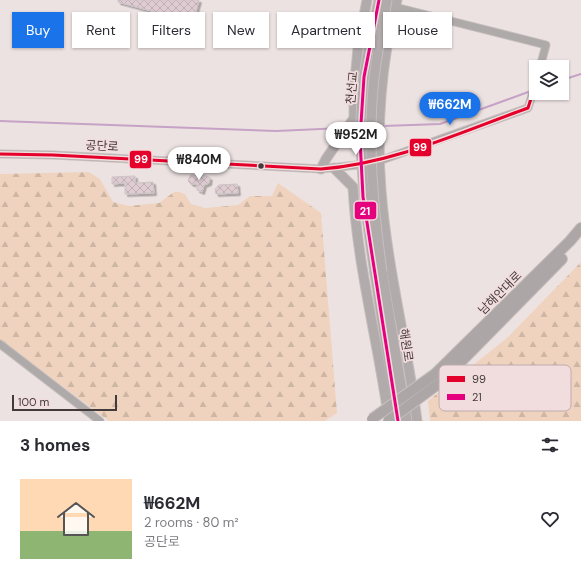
<!DOCTYPE html>
<meta charset="utf-8">
<style>
:root{--surface:#fff;--page:#f2f2f3;--text:#2b2b33;--muted:#7c7c81;--accent:#1a73e8}
body{margin:0;font-family:"DM Sans","Noto Sans KR",sans-serif;background:var(--page);color:var(--text);height:100vh;display:flex;flex-direction:column;font-size:15px;white-space:nowrap}
*{box-sizing:border-box;margin:0}
p{font-size:13px;color:var(--muted)}
.icon{flex:none;width:22px;height:22px;fill:none;stroke:currentColor;stroke-width:2;stroke-linecap:round;stroke-linejoin:round}
.map{position:relative;height:421px;overflow:hidden}
.details{display:flex;flex-direction:column;background:var(--surface);flex:1}
.details>*{flex:none}
.top-card{position:absolute;left:12px;top:12px;width:557px;height:36px;display:flex;gap:8px}
.fabs{position:absolute;left:529px;top:60px;display:grid;gap:8px}
.fabs a{display:grid;place-items:center;width:40px;height:40px;border-radius:0px;background:var(--surface);box-shadow:0 1px 3px #0004;font-size:20px}
.scale{position:absolute;left:12px;bottom:10px;width:105px;box-sizing:border-box;padding-left:4px;border:2px solid #433b3b;border-top:0;font-size:11px;line-height:14px;white-space:nowrap;color:#433b3b;-webkit-text-stroke:3px #f2ddde;paint-order:stroke}
.price{position:absolute;translate:-50% -34px;padding:0 9px;border-radius:14px;background:#fff;color:#222;font-size:13px;line-height:26px;filter:drop-shadow(0 1px 2px #0008)}
.price::after{content:'';position:absolute;left:50%;top:24px;width:12px;height:9px;margin-left:-6px;background:inherit;clip-path:polygon(0 0,100% 0,50% 100%)}
.price.selected{background:var(--accent);color:#fff}
ul{padding:0;list-style:none}
li{display:flex;align-items:center;gap:12px;height:100px;padding:0 20px}
li span{display:grid;place-items:center;flex:none;width:112px;height:80px;border-radius:0px;color:#555}
li>.icon{margin-inline-start:auto}
span .icon{width:48px;height:48px;fill:#fffc;stroke-width:1}
li b{font-size:17px}
h2{display:flex;justify-content:space-between;align-items:center;height:48px;padding:0 20px;font-size:17px}
.pill{padding:0 14px;border-radius:0px;background:var(--surface);box-shadow:0 1px 3px #0004;font-size:14px;line-height:36px}
.pill.selected{background:var(--accent);color:#fff}
.map>svg:first-child{display:block}
.forest{fill:url(#forest-firs)}
.lines{fill:none;stroke-linecap:round;stroke-linejoin:round}
.stream{stroke:#c6a2c6;stroke-width:2}
.building{fill:url(#building-cross-hatch);stroke:#cdc4c6;filter:url(#shadow)}
.minor-casing{stroke:#c7bebe;stroke-width:9}
.major-casing{stroke:#c7bebe;stroke-width:11}
.highway-casing{stroke:#c7bebe;stroke-width:12}
.minor{stroke:#adaaa9;stroke-width:7}
.major{stroke:#b2abab;stroke-width:9}
.highway{stroke:#ada6a6;stroke-width:10}
.major-bridge-casing{stroke:#c7bebe;stroke-width:11;stroke-linecap:butt}
.highway-bridge-casing{stroke:#c7bebe;stroke-width:12;stroke-linecap:butt}
.major-bridge{stroke:#b2abab;stroke-width:9}
.highway-bridge{stroke:#ada6a6;stroke-width:10}
.bus-1-casing{stroke:#f2ddde;stroke-width:6}
.bus-2-casing{stroke:#f2ddde;stroke-width:6}
.bus-1{stroke:#e4002b;stroke-width:3}
.bus-2{stroke:#e5007d;stroke-width:3}
.bus-dot{fill:#433b3b;stroke:#f2ddde;stroke-width:1.5}
.labels{text-anchor:middle;dominant-baseline:central;stroke-width:3.5;stroke-linejoin:round;paint-order:stroke}
.street-label{font-size:12px;fill:#433b3b;stroke:#f2ddde}
.key{fill:#f2ddde;stroke:#beacad;stroke-width:1}
.key-label{font-size:11px;fill:#433b3b}
.line-badge{stroke:#f2ddde;stroke-width:1.5}
.badge-label{font-size:11px;text-anchor:middle;font-weight:bold;fill:#fff}
</style>
<div class="map">
<svg width="581" height="421" viewBox="0 0 581 421">
<defs>
<pattern id="forest-firs" width="22" height="20" patternUnits="userSpaceOnUse"><rect width="22" height="20" fill="#efd3be"/><path d="M5 1l3.5 6h-7zM16 11l3.5 6h-7z" fill="#ceb6a4"/></pattern>
<pattern id="building-cross-hatch" width="8" height="8" patternUnits="userSpaceOnUse"><rect width="8" height="8" fill="#deccd2"/><path d="M0 0l8 8M0 8l8-8" fill="none" stroke="#c0b0b5"/></pattern>
<filter id="shadow"><feDropShadow dx="2.5" dy="2.5" stdDeviation="0" flood-color="#0004"/></filter>
</defs>
<rect width="100%" height="100%" fill="#ede2e2"/>
<g class="forest">
<polygon points="89,172 100,179 113,202 129,206 159,203 174,192 179,192 185,194 191,204 205,208 238,205 250,196 272,196 278,183 321,213 337,413 325,421 109,421 0,340 0,174"/>
<polygon points="581,262 581,421 430,421 428,401 507,338"/>
</g>
<g class="lines">
<g class="stream">
<polyline points="562,80 581,74"/>
<polyline points="0,121 276,131 343,128"/>
<polyline points="383,126 440,124 531,91"/>
</g>
</g>
<g class="building">
<polygon points="118,0 199,0 193,22 118,2"/>
<polygon points="190,175 207,176 210,178 209,183 204,185 202,192 197,190 197,184 191,184 188,181"/>
<polygon points="135,176 135,183 153,182 154,193 125,194 125,183 112,184 112,177"/>
<polygon points="237,184 238,193 216,194 215,189 219,185"/>
</g>
<g class="lines">
<g class="minor-casing">
<g id="minor">
<polyline points="395,7 546,45 540,67"/>
<polyline points="0,154 53,155 321,169 366,164"/>
<polyline points="376,162 528,108 536,83"/>
<polyline points="0,344 100,421"/>
</g>
</g>
<g class="major-casing">
<g id="major">
<path d="M397 0C381 60 376 128 381 190 387 268 407 344 417 421"/>
<path d="M334 168 353 187C357 263 377 338 388 414"/>
<polyline points="321,169 326,159 354,118 354,91 358,48 367,0"/>
<polyline points="382,272 407,421"/>
<polyline points="375,274 398,421"/>
</g>
</g>
<g class="highway-casing">
<g id="highway">
<polyline points="435,374 570,241 581,228"/>
<polyline points="441,382 562,259"/>
</g>
</g>
<use href="#minor" class="minor"/>
<use href="#major" class="major"/>
<use href="#highway" class="highway"/>
<g class="major-bridge-casing">
<g id="major-bridge">
<path d="M382 272C373 207 367 143 374 78 377 52 383 26 387 0"/>
<path d="M375 274C365 208 356 145 364 78 367 52 374 26 379 0"/>
</g>
</g>
<g class="highway-bridge-casing">
<g id="highway-bridge">
<polyline points="372,419 435,374"/>
<polyline points="388,421 441,382"/>
</g>
</g>
<use href="#major-bridge" class="major-bridge"/>
<use href="#highway-bridge" class="highway-bridge"/>
<g class="bus-1-casing">
<path id="bus-1" d="M0 154 53 155 321 169C392 164 461 132 528 108L536 83"/>
</g>
<g class="bus-2-casing">
<polyline id="bus-2" points="379,0 364,77 360,139 363,197 398,421"/>
</g>
<use href="#bus-1" class="bus-1"/>
<use href="#bus-2" class="bus-2"/>
</g>
<circle class="bus-dot" cx="261" cy="166" r="3.5"/>
<g class="labels">
<g class="street-label">
<text transform="translate(352 88) rotate(-85)">천선교</text>
<text transform="translate(102 146) rotate(3)">공단로</text>
<text transform="translate(500 293) rotate(-45)">남해안대로</text>
<text transform="translate(406 345) rotate(81)">해원로</text>
</g>
</g>
<rect x="439" y="365" width="132" height="46" rx="6" class="key"/>
<rect x="447" y="376" width="18" height="6" fill="#e4002b"/>
<rect x="447" y="394" width="18" height="6" fill="#e5007d"/>
<g class="key-label">
<text x="472" y="383">99</text>
<text x="472" y="401">21</text>
</g>
<g class="line-badge">
<rect x="409" y="138" width="23" height="19" rx="4" fill="#e4002b"/>
<rect x="129" y="150" width="23" height="19" rx="4" fill="#e4002b"/>
<rect x="354" y="201" width="23" height="19" rx="4" fill="#e5007d"/>
</g>
<g class="badge-label">
<text x="420" y="151">99</text>
<text x="141" y="163">99</text>
<text x="365" y="215">21</text>
</g>
</svg>
<div class="fabs">
<a><svg class="icon" aria-label="layers" viewBox="0 0 24 24"><path d="M12 4l9 5-9 5-9-5zM3 14l9 5 9-5"/></svg></a>
</div>
<div class="scale">100 m</div>
<b class="price selected" style="left:450px;top:126px">₩662M</b>
<b class="price" style="left:356px;top:156px">₩952M</b>
<b class="price" style="left:199px;top:181px">₩840M</b>
<div class="top-card">
<a class="pill selected">Buy</a>
<a class="pill">Rent</a>
<a class="pill">Filters</a>
<a class="pill">New</a>
<a class="pill">Apartment</a>
<a class="pill">House</a>
</div>
</div>
<section class="details">
<h2>3 homes<svg class="icon" aria-label="filters" viewBox="0 0 24 24"><path d="M4 7h16M4 17h16"/><circle cx="9" cy="7" r="2"/><circle cx="15" cy="17" r="2"/></svg></h2>
<ul>
<li><span style="background:linear-gradient(#ffd9b3 65%,#8fb573 0)"><svg class="icon" aria-label="home" viewBox="0 0 24 24"><path d="M3 11l9-7 9 7M6 9v11h12V9"/></svg></span><div><b>₩662M</b><p>2 rooms · 80 m²</p><p>공단로</p></div><svg class="icon" aria-label="heart" viewBox="0 0 24 24"><path d="M12 20l-8-8c-3-5 5-10 8-4 3-6 11-1 8 4z"/></svg></li>
</ul>
</section>
